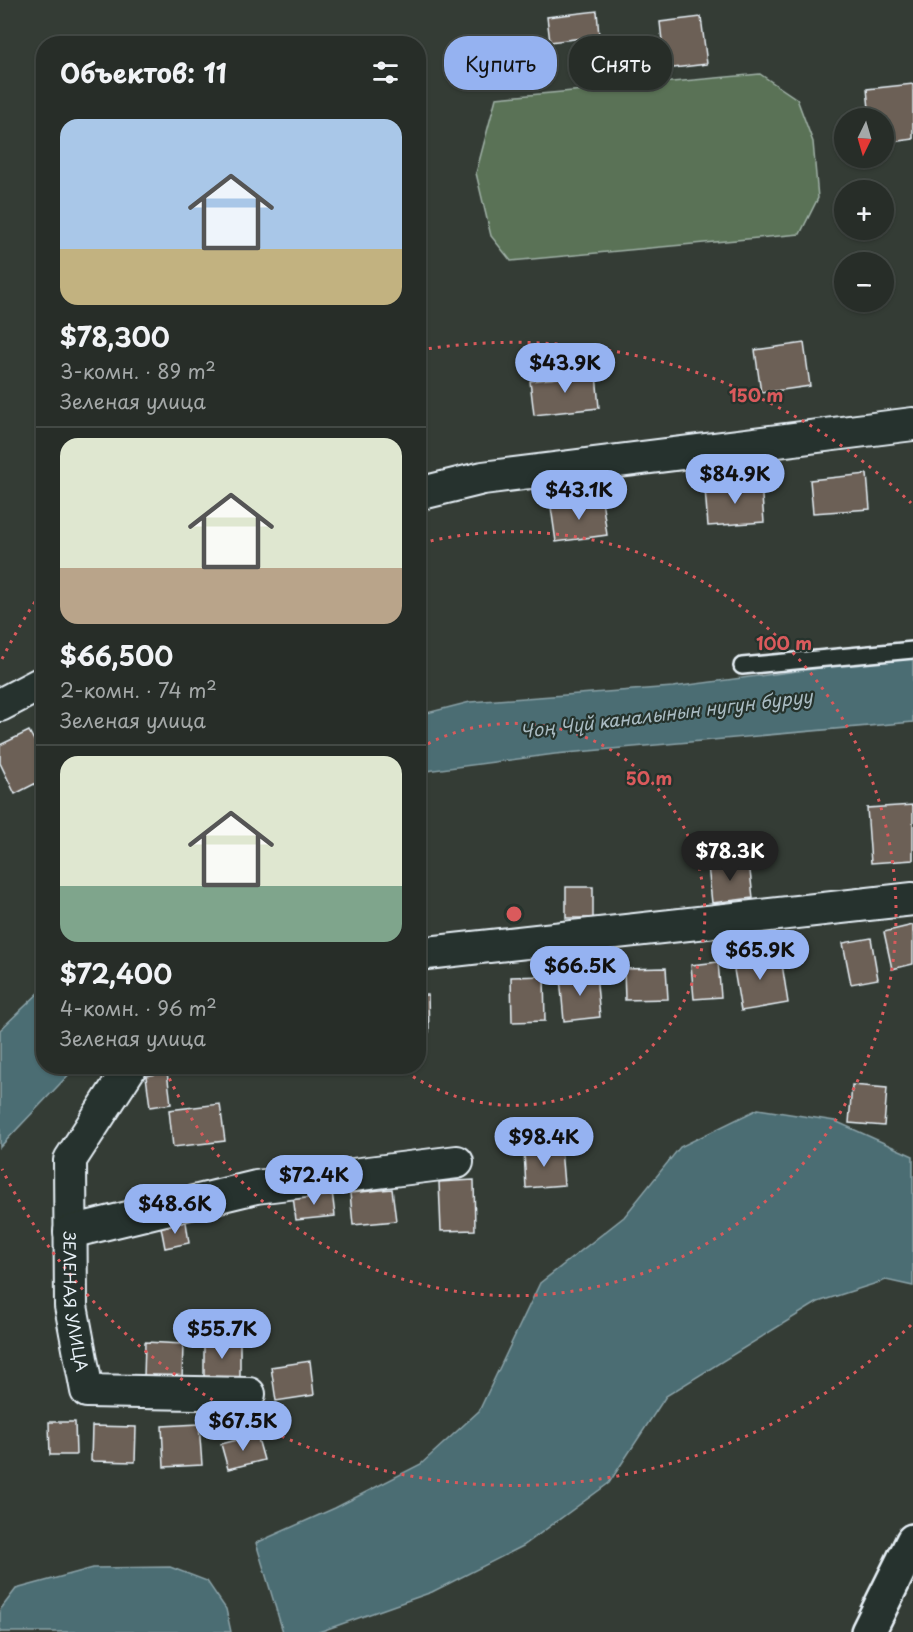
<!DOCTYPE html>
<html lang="ru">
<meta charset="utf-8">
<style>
:root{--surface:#272d28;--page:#2f3530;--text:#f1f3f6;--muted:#a4a8a8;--line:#434945;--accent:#95b2f1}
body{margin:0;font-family:"Playpen Sans",sans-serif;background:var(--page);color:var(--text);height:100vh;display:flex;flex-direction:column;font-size:22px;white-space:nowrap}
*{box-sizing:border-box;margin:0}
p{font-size:20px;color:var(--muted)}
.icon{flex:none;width:33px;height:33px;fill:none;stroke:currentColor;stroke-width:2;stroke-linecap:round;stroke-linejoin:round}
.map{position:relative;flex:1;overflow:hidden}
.drawer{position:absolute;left:36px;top:36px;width:390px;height:1038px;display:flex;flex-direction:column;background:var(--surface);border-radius:24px;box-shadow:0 2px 4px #0004,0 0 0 2px var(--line)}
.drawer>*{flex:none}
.top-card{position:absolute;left:444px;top:36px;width:378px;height:54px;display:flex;gap:12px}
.needle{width:39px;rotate:185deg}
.tools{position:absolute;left:834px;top:108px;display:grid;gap:12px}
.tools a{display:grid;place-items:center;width:60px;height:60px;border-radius:50%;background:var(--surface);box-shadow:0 2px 4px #0004,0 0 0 2px var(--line);font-size:30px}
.price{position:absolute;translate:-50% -51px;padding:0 14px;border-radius:21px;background:var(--accent);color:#111;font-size:20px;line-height:39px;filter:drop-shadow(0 2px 3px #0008)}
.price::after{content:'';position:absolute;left:50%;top:36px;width:18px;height:14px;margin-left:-9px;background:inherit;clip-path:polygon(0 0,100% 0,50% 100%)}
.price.selected{background:#222;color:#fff}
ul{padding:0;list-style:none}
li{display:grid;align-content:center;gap:12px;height:318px;padding:0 24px}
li+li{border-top:2px solid var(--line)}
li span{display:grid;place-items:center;height:186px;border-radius:18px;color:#555}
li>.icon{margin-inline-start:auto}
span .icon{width:108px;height:108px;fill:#fffc;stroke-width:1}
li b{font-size:26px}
h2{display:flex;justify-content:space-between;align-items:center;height:72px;padding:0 24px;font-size:26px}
.tag{padding:0 21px;border-radius:24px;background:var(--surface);box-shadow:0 2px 4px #0004,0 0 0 2px var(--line);font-size:21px;line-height:54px}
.tag.selected{background:var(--accent);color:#111}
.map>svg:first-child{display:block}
.green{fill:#5a7257;stroke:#a1b2a8;stroke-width:1.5}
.water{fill:#4c6d73;stroke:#8aa2a8;stroke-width:1.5}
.building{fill:#6c6156;stroke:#e8f1f8;stroke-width:1.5}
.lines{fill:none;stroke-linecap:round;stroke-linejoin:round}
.service-casing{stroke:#e8f1f8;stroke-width:20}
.minor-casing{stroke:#e8f1f8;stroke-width:36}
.tertiary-casing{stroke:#e8f1f8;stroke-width:38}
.service{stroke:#26332d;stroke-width:15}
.minor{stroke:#26332d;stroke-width:32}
.tertiary{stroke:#26332d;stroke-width:33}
.ring{fill:none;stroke:#da5a5c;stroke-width:3;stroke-dasharray:3 6}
.labels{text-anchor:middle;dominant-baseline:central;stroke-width:4.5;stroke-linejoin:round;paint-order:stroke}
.street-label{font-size:16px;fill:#e8f1f8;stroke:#26332d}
.water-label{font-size:18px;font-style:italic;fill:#aabcc3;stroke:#26332d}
.centre{fill:#da5a5c;stroke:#26332d;stroke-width:3}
.ring-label{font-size:18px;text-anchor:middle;font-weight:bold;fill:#da5a5c;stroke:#26332d;stroke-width:4.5;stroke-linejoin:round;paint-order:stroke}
</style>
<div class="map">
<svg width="913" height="1632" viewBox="0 0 913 1632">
<rect width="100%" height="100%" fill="#343c35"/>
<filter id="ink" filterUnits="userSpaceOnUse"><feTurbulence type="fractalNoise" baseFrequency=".0167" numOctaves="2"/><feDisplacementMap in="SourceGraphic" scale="12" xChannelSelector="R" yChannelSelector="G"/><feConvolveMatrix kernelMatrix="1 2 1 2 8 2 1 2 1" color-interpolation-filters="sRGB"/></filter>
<g filter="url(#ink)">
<polygon class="green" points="760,74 797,99 813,142 818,198 800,234 511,261 491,236 476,173 496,98"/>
<g class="water">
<polygon points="913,656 913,722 555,754 419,772 419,715 470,702 673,687"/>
<polygon points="43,989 44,1066 76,1067 0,1147 0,1030"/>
<polygon points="758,1109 835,1121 913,1156 913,1286 886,1280 818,1302 666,1396 609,1483 523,1546 432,1592 319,1632 283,1632 256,1543 335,1508 421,1464 479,1411 540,1283 624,1217 680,1147"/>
<polygon points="170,1567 207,1581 226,1609 231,1632 0,1632 0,1610 16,1589 93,1568"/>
</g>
<g class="building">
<polygon points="597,11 599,36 550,42 547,17"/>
<polygon points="701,17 707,64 665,69 660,22"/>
<polygon points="913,84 913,139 884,143 884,118 870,118 867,89"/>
<polygon points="804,343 810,386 761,393 755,350"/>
<polygon points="596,374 599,408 534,415 530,381"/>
<polygon points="867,474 870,509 813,513 810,480"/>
<polygon points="761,484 764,522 708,526 705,489"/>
<polygon points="602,500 607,535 556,542 551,507"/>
<polygon points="29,731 44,759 44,779 15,794 0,763 0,745"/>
<polygon points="913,805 913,860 871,863 867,808"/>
<polygon points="749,862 753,898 712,903 708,866"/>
<rect x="566" y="887" width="27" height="31"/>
<polygon points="913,925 913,964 892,969 884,932"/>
<polygon points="871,938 878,979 851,984 843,943"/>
<polygon points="780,951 788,1003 741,1011 732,958"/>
<polygon points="718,962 721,997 694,999 691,965"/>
<polygon points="666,968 668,999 625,1000 624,969"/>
<polygon points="596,974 600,1017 564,1021 560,977"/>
<polygon points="544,976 545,1021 512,1022 511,977"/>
<polygon points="418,995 428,995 429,1032 418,1032"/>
<polygon points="167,1072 171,1104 150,1107 146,1076"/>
<polygon points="852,1085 887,1088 884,1126 849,1123"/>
<polygon points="220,1104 225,1141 173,1147 169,1110"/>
<polygon points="561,1149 564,1185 526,1188 524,1151"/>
<polygon points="474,1180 475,1230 441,1231 439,1182"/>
<polygon points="392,1189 396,1221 353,1225 350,1193"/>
<polygon points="332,1191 335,1216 296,1220 293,1196"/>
<polygon points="186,1222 189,1243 165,1248 161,1227"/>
<polygon points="204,1339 240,1340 240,1380 204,1380"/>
<polygon points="145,1342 183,1344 182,1380 144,1378"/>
<polygon points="310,1361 314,1395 276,1401 271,1367"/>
<polygon points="49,1422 75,1422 76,1455 50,1455"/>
<polygon points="199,1424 202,1465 164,1467 162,1426"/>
<polygon points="92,1426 136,1427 135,1462 91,1461"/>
<polygon points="257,1435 264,1460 228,1469 221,1444"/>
</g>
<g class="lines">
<g class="service-casing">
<polyline id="service" points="742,666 913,650"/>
</g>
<g class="minor-casing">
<g id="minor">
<polyline points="418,494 483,478 913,424"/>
<polyline points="0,705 44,682"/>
<polyline points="418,954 913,899"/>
<path id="s1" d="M131 1066 70 1160 71 1306 87 1391 249 1394"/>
<polyline points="70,1232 256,1187 457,1162"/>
</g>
</g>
<g class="tertiary-casing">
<polyline id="tertiary" points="868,1632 913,1541"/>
</g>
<use href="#service" class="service"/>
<use href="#minor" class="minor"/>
<use href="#tertiary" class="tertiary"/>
</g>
</g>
<g class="ring">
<path d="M420 748A191 191 0 1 1 399 1067"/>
<path d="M422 543A382 382 0 1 1 165 1069"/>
<path d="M911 1325A572 572 0 0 1 2 1169M2 659A572 572 0 0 1 43 590M420 350A572 572 0 0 1 911 503"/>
</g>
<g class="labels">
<g class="street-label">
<text stroke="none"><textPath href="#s1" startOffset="254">ЗЕЛЕНАЯ УЛИЦА</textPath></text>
</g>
<g class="water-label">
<text transform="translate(666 713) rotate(-7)">Чоң Чүй каналынын нугун буруу</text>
</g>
</g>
<circle cx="514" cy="914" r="9" class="centre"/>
<g class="ring-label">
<text x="756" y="402">150 m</text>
<text x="784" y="650">100 m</text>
<text x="649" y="785">50 m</text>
</g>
</svg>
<div class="tools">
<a><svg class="needle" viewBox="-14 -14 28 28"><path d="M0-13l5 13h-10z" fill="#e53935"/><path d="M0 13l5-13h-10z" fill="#a4a8a8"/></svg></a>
<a>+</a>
<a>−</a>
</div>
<b class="price" style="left:565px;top:394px">$43.9K</b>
<b class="price" style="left:735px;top:505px">$84.9K</b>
<b class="price" style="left:579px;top:521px">$43.1K</b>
<b class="price selected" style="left:730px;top:882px">$78.3K</b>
<b class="price" style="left:760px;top:981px">$65.9K</b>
<b class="price" style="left:580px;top:997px">$66.5K</b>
<b class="price" style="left:544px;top:1168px">$98.4K</b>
<b class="price" style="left:314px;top:1206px">$72.4K</b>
<b class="price" style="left:175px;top:1235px">$48.6K</b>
<b class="price" style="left:222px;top:1360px">$55.7K</b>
<b class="price" style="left:243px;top:1452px">$67.5K</b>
<div class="top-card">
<a class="tag selected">Купить</a>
<a class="tag">Снять</a>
</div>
<section class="drawer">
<h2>Объектов: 11<svg class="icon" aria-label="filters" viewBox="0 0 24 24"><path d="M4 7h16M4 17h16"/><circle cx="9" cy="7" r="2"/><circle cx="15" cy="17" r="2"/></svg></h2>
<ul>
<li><span style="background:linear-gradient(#a9c7e8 70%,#c2b280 0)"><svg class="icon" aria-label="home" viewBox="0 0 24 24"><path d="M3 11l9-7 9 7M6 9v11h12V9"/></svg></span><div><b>$78,300</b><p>3-комн. · 89 m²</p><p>Зеленая улица</p></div></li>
<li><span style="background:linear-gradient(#dfe7d0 70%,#b9a48a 0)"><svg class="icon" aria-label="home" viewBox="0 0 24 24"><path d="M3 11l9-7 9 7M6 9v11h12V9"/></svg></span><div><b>$66,500</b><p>2-комн. · 74 m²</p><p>Зеленая улица</p></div></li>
<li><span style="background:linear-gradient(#dfe7d0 70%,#7fa58c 0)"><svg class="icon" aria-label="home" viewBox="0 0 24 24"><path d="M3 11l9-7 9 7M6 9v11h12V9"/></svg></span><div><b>$72,400</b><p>4-комн. · 96 m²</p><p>Зеленая улица</p></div></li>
</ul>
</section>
</div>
